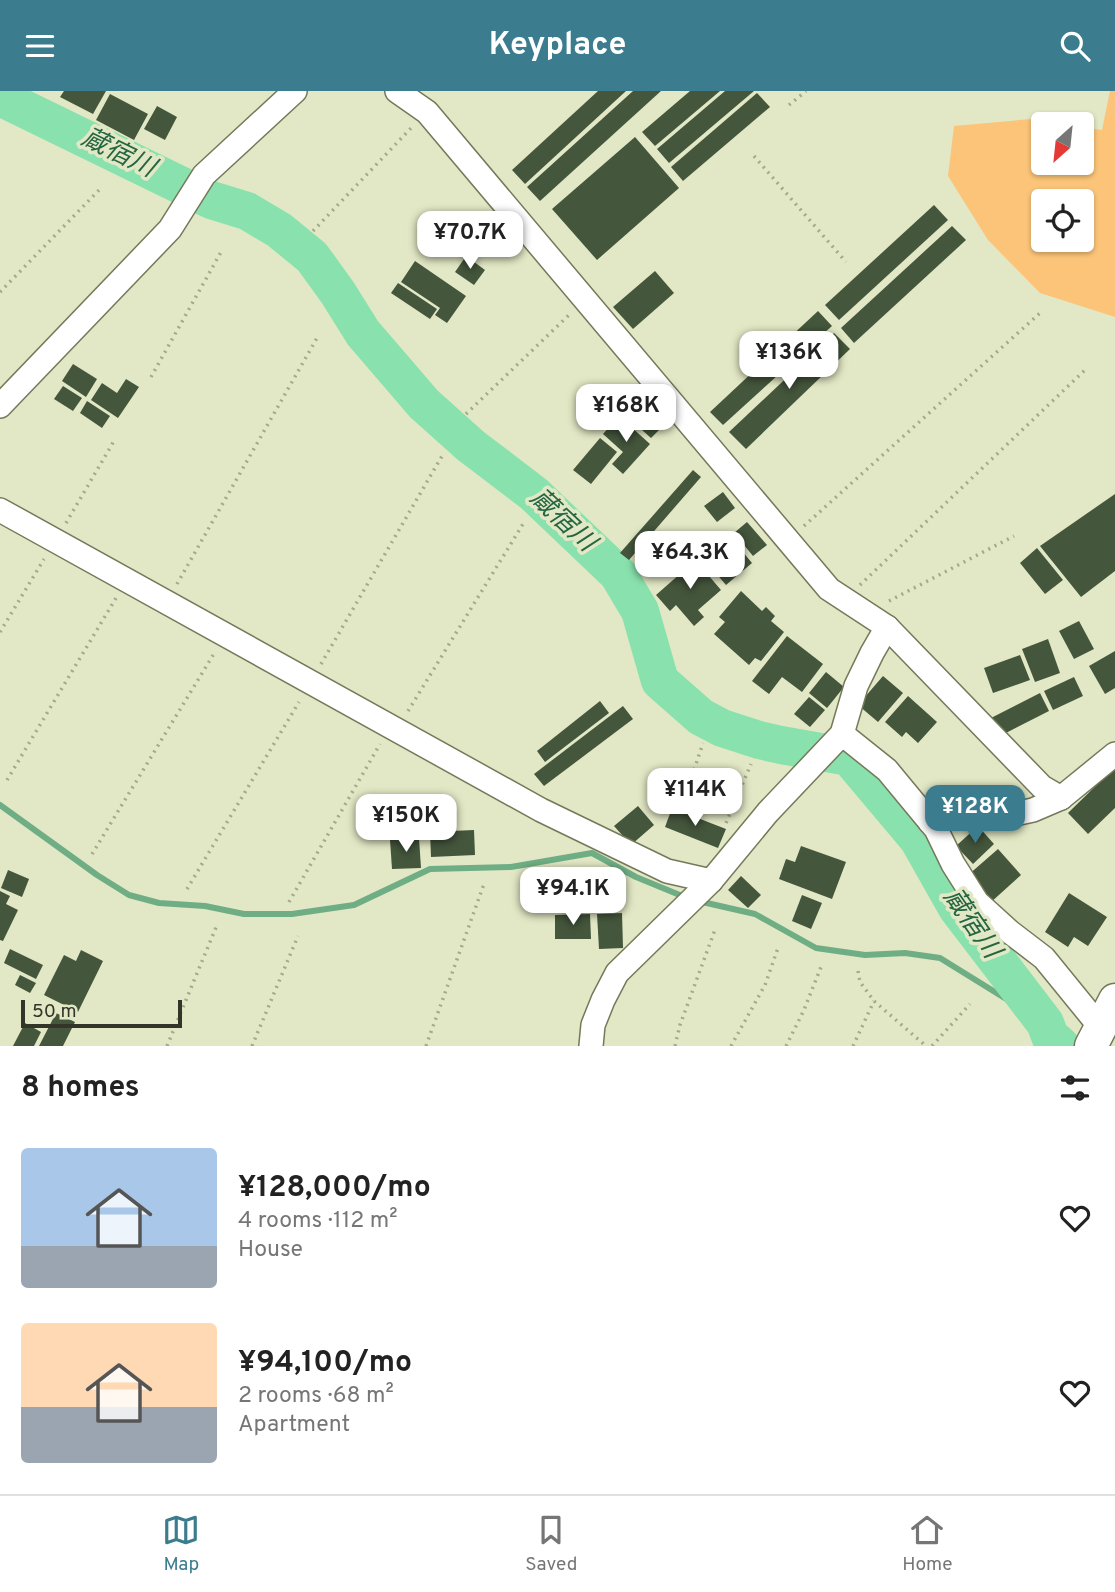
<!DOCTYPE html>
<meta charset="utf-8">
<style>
:root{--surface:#fff;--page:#f2f2f2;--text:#222;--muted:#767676;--line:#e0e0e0;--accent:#3b7d8f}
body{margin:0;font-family:Overpass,"Noto Sans JP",sans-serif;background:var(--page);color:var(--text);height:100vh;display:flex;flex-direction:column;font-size:26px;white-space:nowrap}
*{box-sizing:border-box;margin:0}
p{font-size:23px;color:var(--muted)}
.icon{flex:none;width:38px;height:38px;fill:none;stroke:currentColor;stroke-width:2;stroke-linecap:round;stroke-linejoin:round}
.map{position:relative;height:955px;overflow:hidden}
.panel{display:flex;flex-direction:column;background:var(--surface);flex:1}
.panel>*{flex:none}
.needle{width:46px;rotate:207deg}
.buttons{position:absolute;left:1031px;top:21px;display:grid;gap:14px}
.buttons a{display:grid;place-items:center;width:63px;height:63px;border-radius:7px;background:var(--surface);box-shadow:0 2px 5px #0004;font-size:35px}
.scale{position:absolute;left:21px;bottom:18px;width:161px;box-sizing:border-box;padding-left:7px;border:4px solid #333528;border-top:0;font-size:19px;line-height:24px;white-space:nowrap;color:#333528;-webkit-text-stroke:5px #e2e8c5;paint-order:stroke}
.price{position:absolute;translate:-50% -60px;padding:0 16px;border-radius:14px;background:#fff;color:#222;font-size:23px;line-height:46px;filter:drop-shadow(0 2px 4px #0008)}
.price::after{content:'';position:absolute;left:50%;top:42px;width:21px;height:16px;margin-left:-10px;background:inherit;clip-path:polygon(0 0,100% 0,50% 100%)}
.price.active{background:var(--accent);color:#fff}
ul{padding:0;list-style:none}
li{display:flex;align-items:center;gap:21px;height:175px;padding:0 21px}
li span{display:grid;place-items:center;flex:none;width:196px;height:140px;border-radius:7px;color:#555}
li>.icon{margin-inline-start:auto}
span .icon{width:84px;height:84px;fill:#fffc;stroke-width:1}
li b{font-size:30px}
h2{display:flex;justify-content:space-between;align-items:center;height:84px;padding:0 21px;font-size:30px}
header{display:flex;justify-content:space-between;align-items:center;height:91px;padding:0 21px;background:var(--accent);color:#fff;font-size:32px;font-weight:700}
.tabs{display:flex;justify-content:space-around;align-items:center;height:98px;border-top:2px solid var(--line);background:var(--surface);font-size:19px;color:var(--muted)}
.tabs a{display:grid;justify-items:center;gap:4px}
.tabs .active{color:var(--accent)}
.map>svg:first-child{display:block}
.green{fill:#fbc479;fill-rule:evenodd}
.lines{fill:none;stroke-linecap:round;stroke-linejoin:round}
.stream{stroke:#6fae85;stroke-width:6}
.river{stroke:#89e2ad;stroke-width:38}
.building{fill:#44563c}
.street-casing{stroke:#74795a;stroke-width:26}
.secondary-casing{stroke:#74795a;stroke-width:35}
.path{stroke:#a4a88d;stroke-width:3.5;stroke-dasharray:2 5;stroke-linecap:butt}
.street{stroke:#fff;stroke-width:23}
.secondary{stroke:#fff;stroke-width:32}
.labels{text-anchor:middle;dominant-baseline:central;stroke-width:7;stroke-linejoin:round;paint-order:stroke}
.water-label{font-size:26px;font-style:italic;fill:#266643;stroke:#e2e8c5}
</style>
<header><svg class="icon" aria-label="menu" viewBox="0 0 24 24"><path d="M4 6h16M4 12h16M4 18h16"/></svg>Keyplace<svg class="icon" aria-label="search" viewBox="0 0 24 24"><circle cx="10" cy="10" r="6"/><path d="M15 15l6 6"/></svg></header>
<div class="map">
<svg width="1115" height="955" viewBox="0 0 1115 955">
<rect width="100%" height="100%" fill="#e2e8c5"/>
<path class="green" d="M1110 0H1115V226L1040 202 988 149 948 85 954 35 1031 28 1065 33H1043V72H1082V36L1102 39ZM1043 110H1082V149H1043Z"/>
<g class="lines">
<g class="stream">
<polyline points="0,714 97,784 129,804 159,812 205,815 244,823 292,823 354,814 430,778 511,776 592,762 636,786 687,807"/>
<polyline points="698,810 755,823 816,857 865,864 905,862 940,867 1045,932"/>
</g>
<polyline class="river" points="0,5 10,11 211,109 247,120 279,139 312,166 338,202 363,242 424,313 471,355 534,403 618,483 640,520 660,590 701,626 722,637 759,649 781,654 849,666 918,748 957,817 1045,932 1050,945 1061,955"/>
</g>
<g class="building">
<polygon points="64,0 106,0 93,23 60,6"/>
<polygon points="598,0 626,0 525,93 512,79"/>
<polygon points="633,0 661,0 540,110 527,96"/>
<polygon points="690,0 720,0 655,55 642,41"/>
<polygon points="725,0 754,0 669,72 657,58"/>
<polygon points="757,2 770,16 683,90 671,76"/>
<polygon points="110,3 148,23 134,49 96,29"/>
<polygon points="157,15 177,26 165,49 144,38"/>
<polygon points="635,46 679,97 597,169 552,118"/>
<polygon points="934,114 948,129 839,229 825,214"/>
<polygon points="952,135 966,149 854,252 841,237"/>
<polygon points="466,165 485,179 474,194 455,181"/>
<polygon points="415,170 466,205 447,232 435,224 440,217 401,191"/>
<polygon points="655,180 674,202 633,238 613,216"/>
<polygon points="398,192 437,218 430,228 391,202"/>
<polygon points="818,220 832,235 723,334 710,321"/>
<polygon points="834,242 850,258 746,358 729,341"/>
<polygon points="73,273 97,288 86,306 62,290"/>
<polygon points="126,288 139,296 118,327 91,309 102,292 117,302"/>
<polygon points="63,295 82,307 73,320 54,308"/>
<polygon points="637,304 667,331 651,347 622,321"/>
<polygon points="87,310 110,325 102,337 80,322"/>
<polygon points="619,325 650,353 623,383 612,373 623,361 603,343"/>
<polygon points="600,347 617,361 591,393 573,379"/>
<polygon points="693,379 701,386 629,469 620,462"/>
<polygon points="723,401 735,417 717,431 704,415"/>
<polygon points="1115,403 1115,480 1081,506 1040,455"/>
<polygon points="747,431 767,454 753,465 734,442"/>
<polygon points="726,441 752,472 726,494 703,467 710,461 706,457"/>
<polygon points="1037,457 1063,489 1045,503 1020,472"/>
<polygon points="691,464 721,499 698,519 704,526 694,535 676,514 670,520 656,504 681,482 677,477"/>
<polygon points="741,500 762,520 766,516 775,525 771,530 784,541 761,570 755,567 749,574 714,543 725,531 719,526"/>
<polygon points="1079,530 1094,558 1074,568 1059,540"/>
<polygon points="787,545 823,573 802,601 782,586 769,603 752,590"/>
<polygon points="1048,548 1060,582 1035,591 1022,558"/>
<polygon points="1115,560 1115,597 1105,603 1089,575"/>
<polygon points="1020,564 1030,589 993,602 984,577"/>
<polygon points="826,581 844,596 827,617 809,602"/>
<polygon points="883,585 903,602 878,631 858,614"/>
<polygon points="1074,586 1083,605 1053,619 1044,600"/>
<polygon points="1040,602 1049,620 1000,645 991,627"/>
<polygon points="908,605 937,631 918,652 906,641 902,646 885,631"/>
<polygon points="809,606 825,619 810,636 794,623"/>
<polygon points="600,610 609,622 545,671 537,660"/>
<polygon points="623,615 633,628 544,695 534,683"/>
<polygon points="1115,676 1115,717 1088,743 1068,722"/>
<polygon points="638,715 654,734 631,754 614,735"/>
<polygon points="672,717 726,738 718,757 665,736"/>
<polygon points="978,735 994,753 973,773 956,755"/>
<polygon points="474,739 475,764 431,766 430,741"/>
<polygon points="419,747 421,777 392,778 390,749"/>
<polygon points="801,755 846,771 832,808 779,788 786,768 795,771"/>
<polygon points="998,758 1021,784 990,812 967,785"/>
<polygon points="8,779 29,788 22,806 1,797"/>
<polygon points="741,785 761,804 748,817 728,799"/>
<polygon points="0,800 10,805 6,813 18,819 3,850 0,849"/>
<polygon points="1069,802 1107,826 1088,855 1074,846 1068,856 1045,841"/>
<polygon points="802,804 822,812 811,838 792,830"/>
<polygon points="622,822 623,857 599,858 597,823"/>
<polygon points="590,823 591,848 555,848 555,824"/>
<polygon points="10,858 43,874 36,888 4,872"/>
<polygon points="81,859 103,870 78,921 44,904 64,864 76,870"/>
<polygon points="20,884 36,892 30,902 15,894"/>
<polygon points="56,922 75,931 63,955 39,955"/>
<polygon points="25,932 41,941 34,955 13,955"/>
</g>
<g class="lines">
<g class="street-casing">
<g id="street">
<polyline points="397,0 427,21 829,498 887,536 1042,696 1061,707 1115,663"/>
<polyline points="0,315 170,138 204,84 295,0"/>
<polyline points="0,419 541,719 667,780 711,790"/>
<polyline points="842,643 887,679 930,731 936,738 953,773 977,811 1010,841 1044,867 1101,937"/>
<polyline points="930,731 969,723 1005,725 1033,719 1061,707"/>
<polyline points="591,955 593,934 603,909 617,882 711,790 768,721 842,643 856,595 872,562 887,536"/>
</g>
</g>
<g class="secondary-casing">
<polyline id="secondary" points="1091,955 1115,909"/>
</g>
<g class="path">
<polyline points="789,14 806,0"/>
<polyline points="754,65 846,171"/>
<polyline points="313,140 413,35"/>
<polyline points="0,201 101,97"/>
<polyline points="151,286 221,161"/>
<polyline points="466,323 570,223"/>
<polyline points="66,432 114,350"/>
<polyline points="804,435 1040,222"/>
<polyline points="177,493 317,247"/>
<polyline points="860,494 1086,278"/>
<polyline points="889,510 1014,445"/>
<polyline points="0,541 44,468"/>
<polyline points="321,573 442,365"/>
<polyline points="408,620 523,433"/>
<polyline points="7,689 116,507"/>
<polyline points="683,712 703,652"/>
<polyline points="726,732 751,673"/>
<polyline points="92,763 215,561"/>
<polyline points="187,798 299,611"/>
<polyline points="289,811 380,653"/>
<polyline points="858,880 860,891 874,910 926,955"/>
<polyline points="167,955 217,834"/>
<polyline points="252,955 298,845"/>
<polyline points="426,955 484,793"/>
<polyline points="675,955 680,934 716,836"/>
<polyline points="731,955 765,894 778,857"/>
<polyline points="786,955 804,919 821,876"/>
<polyline points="853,955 874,910"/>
<polyline points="932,955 970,913"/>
</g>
<use href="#street" class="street"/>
<use href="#secondary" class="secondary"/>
</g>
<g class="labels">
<g class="water-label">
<text transform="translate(118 63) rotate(26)">蔵宿川</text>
<text transform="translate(562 430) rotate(43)">蔵宿川</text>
<text transform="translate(971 833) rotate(55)">蔵宿川</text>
</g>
</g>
</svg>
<div class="buttons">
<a><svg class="needle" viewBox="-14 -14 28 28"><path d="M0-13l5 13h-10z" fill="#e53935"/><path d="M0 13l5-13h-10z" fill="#767676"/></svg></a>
<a><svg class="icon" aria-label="locate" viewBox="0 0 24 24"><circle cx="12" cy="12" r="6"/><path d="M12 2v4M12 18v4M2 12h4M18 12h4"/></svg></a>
</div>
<div class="scale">50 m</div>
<b class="price" style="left:470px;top:180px">¥70.7K</b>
<b class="price" style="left:789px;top:300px">¥136K</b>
<b class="price" style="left:626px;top:353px">¥168K</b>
<b class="price" style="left:690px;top:500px">¥64.3K</b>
<b class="price" style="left:695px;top:737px">¥114K</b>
<b class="price active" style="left:975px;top:754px">¥128K</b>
<b class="price" style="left:406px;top:763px">¥150K</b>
<b class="price" style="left:573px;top:836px">¥94.1K</b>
</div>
<section class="panel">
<h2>8 homes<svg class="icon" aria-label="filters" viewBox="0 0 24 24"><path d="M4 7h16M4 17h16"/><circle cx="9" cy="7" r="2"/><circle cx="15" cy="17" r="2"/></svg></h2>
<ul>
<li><span style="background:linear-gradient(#a9c7e8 70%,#9aa5b1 0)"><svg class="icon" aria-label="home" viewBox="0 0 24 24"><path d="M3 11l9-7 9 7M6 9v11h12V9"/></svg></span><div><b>¥128,000/mo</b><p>4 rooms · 112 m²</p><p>House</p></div><svg class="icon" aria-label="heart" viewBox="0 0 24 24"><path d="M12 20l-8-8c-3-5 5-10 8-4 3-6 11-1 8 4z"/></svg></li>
<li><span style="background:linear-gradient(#ffd9b3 60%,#9aa5b1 0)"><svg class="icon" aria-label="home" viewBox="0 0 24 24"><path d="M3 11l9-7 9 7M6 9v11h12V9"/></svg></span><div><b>¥94,100/mo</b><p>2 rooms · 68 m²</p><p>Apartment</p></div><svg class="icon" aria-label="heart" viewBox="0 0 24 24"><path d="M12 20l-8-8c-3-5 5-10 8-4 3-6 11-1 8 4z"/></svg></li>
</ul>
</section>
<nav class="tabs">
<a class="active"><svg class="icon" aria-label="map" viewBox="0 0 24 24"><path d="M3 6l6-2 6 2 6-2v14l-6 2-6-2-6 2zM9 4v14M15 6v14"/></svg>Map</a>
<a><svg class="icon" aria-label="saved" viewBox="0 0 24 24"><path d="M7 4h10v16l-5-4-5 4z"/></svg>Saved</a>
<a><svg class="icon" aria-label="home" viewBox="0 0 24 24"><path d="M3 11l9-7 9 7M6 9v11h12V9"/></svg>Home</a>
</nav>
